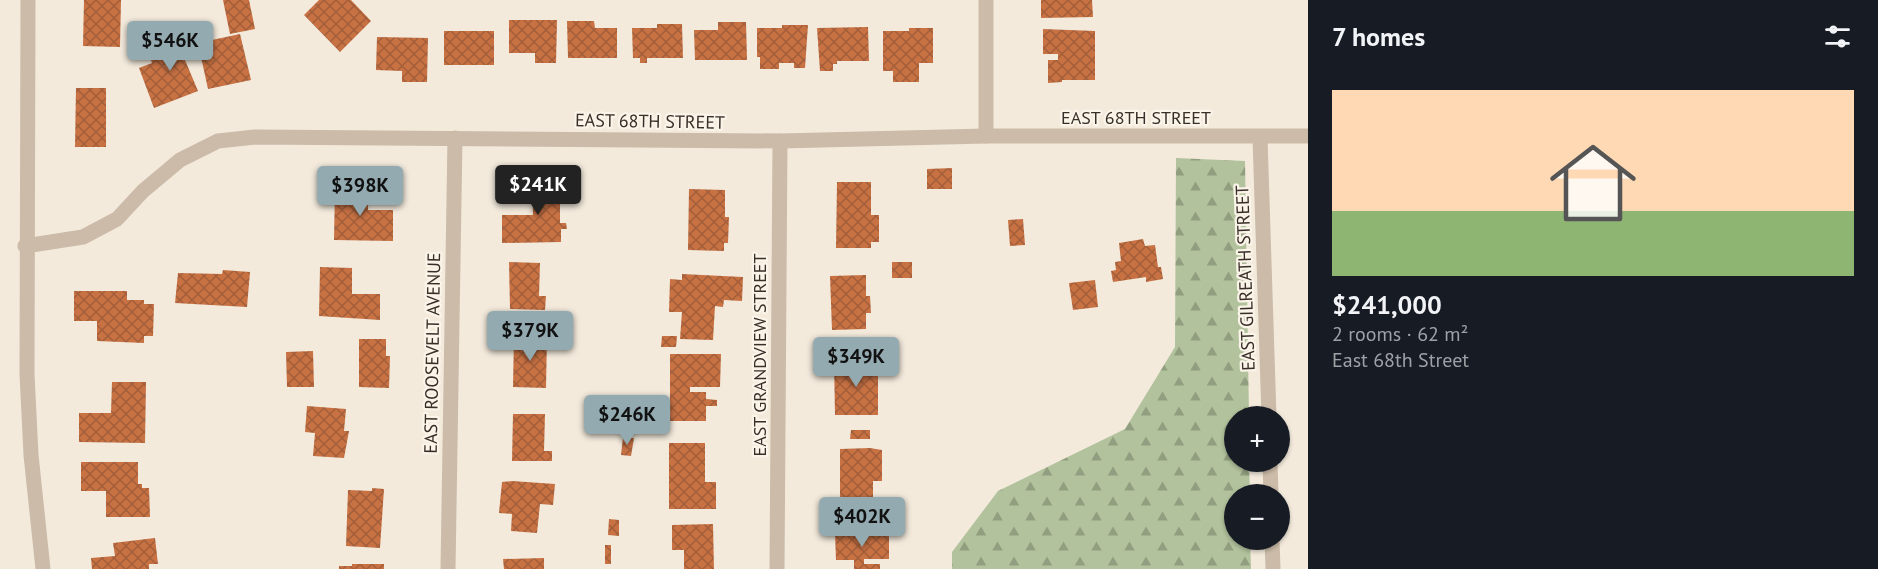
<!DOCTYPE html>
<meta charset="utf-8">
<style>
:root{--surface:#171b24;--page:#242831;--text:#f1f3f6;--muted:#9ea1a6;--accent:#92aab0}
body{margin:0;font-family:"PT Sans",sans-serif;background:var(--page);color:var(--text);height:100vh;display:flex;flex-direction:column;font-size:22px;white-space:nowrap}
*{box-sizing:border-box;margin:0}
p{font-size:20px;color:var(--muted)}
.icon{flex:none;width:33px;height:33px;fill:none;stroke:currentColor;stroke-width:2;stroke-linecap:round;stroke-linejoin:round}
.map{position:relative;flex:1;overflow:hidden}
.sheet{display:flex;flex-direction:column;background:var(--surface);width:570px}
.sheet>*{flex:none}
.tools{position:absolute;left:1224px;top:406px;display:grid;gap:12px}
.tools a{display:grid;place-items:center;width:66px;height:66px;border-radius:50%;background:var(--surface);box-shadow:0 2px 4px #0004;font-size:30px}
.price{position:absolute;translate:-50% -51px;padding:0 14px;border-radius:6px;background:var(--accent);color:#111;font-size:20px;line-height:39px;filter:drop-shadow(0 2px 3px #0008)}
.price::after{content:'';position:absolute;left:50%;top:36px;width:18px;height:14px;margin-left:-9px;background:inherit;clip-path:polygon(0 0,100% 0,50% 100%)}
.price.active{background:#222;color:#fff}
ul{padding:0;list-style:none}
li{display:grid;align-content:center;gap:12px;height:318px;padding:0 24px}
li span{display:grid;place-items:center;height:186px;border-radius:0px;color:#555}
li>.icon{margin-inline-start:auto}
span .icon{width:108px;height:108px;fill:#fffc;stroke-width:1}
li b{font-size:26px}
h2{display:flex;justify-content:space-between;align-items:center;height:72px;padding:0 24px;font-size:26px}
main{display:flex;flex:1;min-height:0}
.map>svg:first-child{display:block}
.forest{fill:url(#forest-firs)}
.building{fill:url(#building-cross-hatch)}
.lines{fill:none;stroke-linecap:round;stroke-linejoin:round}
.minor{stroke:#cbbba8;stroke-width:15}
.labels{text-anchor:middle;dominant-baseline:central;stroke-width:4.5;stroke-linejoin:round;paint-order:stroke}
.street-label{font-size:18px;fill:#382f28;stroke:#faf4e9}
</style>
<main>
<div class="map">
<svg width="1308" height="569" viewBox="0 0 1308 569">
<defs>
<pattern id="forest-firs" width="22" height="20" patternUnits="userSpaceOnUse" patternTransform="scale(1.5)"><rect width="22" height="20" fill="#b1c29c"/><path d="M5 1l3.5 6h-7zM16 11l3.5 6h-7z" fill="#919e7f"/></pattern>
<pattern id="building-cross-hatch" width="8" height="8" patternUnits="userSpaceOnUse" patternTransform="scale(1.5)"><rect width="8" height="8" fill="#c87244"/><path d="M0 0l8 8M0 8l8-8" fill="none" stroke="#a35e39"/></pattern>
</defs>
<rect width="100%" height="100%" fill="#f3eadc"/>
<polygon class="forest" points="1176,158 1245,161 1249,417 1234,417 1234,462 1249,462 1250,495 1234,495 1234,540 1250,540 1251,569 952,569 952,552 998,491 1125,429 1175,347"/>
<g class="building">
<polygon points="84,0 121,0 120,47 83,46"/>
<polygon points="223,0 249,0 255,29 230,34"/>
<polygon points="319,0 351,0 371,21 340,52 304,15"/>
<polygon points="1041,0 1092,0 1093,17 1041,18"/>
<polygon points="509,20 557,20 556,63 535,63 535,53 509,53"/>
<polygon points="567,21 594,21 595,28 617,28 617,58 568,58"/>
<polygon points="718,22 746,22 747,60 695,60 694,30 718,30"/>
<polygon points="657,24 682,24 683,58 647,58 647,63 640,63 640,58 633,58 632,28 657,28"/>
<polygon points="782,25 808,25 805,68 794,68 794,63 779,63 779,69 760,69 760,57 757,57 757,28 782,28"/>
<polygon points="868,27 869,61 837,61 837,64 833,64 833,71 820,71 817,28"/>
<polygon points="909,28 933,28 933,63 919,63 919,82 893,82 893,71 883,71 883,31 909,31"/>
<polygon points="1043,29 1095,31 1095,80 1062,80 1062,82 1048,83 1048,60 1058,60 1058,54 1043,54"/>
<polygon points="184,31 194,57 185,60 198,91 154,108 139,68 152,63 150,58 168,50 163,39"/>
<rect x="444" y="31" width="50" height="34"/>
<polygon points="240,34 251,80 208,89 198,43"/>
<polygon points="377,37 428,38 427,82 402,82 402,71 376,70"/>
<polygon points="76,88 106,88 106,147 75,147"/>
<polygon points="952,168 952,189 927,189 927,169"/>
<polygon points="532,176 560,176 560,223 566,223 567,229 561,229 561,242 502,243 502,215 533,215"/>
<polygon points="837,182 871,182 871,215 879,215 879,242 871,242 871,248 836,248"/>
<polygon points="368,186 368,210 393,210 393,241 334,240 335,187"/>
<polygon points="689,189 725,190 725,217 729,217 728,243 724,243 724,251 688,250"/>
<polygon points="1023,219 1025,245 1010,246 1008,220"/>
<polygon points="1143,239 1145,246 1155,245 1158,267 1161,267 1163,279 1146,282 1146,277 1113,282 1111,271 1116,270 1115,262 1121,261 1119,243"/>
<polygon points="509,262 540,263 539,296 546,296 545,310 510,309"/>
<rect x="892" y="262" width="20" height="16"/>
<polygon points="320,267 352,268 352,294 380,294 380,320 319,316"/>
<polygon points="223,270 250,272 247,307 175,303 178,273 222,274"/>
<polygon points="682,274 743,277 742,301 724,300 723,307 715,306 713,340 680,339 682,312 669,312 670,279 682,280"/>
<polygon points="866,275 866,296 870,296 871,313 866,313 866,329 832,330 830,276"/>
<polygon points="1095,280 1098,307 1073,310 1069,283"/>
<polygon points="74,291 127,291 127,300 144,300 144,304 154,304 153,336 144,336 144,343 97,341 97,321 74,321"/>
<polygon points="662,336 677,336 676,347 661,347"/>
<polygon points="514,337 547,337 546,388 513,387"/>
<polygon points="359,339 386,339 386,356 390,356 389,388 359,387"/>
<polygon points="313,351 314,387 287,387 286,352"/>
<polygon points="670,354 721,354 720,387 690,387 690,392 706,392 706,399 717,400 717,406 706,406 706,421 670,421"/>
<polygon points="878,360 878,415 835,415 834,361"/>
<polygon points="112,382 146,382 145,443 79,442 79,413 111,413"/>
<polygon points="307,406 346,409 344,431 349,431 344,458 313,456 315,433 305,432"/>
<polygon points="513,414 545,414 544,451 552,451 552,461 512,461"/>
<polygon points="851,430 870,430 870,439 850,439"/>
<polygon points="623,437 634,438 631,456 621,455"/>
<polygon points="669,443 705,443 705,482 716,482 716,509 669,509"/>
<polygon points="870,448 882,450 882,481 873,481 873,502 840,503 840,449"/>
<polygon points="81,462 138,462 138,484 142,484 142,488 149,488 150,517 106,517 106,491 81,491"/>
<polygon points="512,481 555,484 553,505 540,504 537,533 511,531 512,514 499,513 502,482"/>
<polygon points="372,488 384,489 380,548 346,546 348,490 372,491"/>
<polygon points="609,519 619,520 619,536 608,535"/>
<polygon points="713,524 714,569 684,569 684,550 672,550 672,525"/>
<polygon points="889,532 889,559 864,559 864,564 880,564 880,569 854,569 854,560 836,560 835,533"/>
<polygon points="155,538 158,564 149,564 149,569 92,569 91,558 115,556 113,543"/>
<rect x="605" y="545" width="6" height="19"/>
<polygon points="544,558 544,569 504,569 503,559"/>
<polygon points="352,564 384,564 384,569 339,569 339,566 352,566"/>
</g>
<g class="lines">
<g class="minor">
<polyline points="28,0 27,374 31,455 43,569"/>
<polyline points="986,136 986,0"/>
<polyline points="1260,138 1269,417"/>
<polyline points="25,246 83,237 117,219 143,191 180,160 218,141 255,137 780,141 986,136 1308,136"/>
<polyline points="1270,462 1271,495"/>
<polyline points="1272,540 1273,569"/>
<polyline points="448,569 455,138"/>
<polyline points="777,569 780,141"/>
</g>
</g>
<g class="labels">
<g class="street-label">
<text x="1136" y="117">EAST 68TH STREET</text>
<text transform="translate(650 121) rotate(1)">EAST 68TH STREET</text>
<text transform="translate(1245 278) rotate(-92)">EAST GILREATH STREET</text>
<text transform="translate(432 353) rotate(-89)">EAST ROOSEVELT AVENUE</text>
<text transform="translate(759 355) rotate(-90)">EAST GRANDVIEW STREET</text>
</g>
</g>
</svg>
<div class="tools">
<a>+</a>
<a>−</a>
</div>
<b class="price" style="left:170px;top:72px">$546K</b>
<b class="price active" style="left:538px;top:216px">$241K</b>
<b class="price" style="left:360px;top:217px">$398K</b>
<b class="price" style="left:530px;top:362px">$379K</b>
<b class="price" style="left:856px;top:388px">$349K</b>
<b class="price" style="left:627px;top:446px">$246K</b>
<b class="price" style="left:862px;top:548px">$402K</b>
</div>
<section class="sheet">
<h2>7 homes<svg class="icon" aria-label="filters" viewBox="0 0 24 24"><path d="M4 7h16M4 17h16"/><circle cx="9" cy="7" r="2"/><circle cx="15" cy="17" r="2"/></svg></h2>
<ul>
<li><span style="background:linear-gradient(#ffd9b3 65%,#8fb573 0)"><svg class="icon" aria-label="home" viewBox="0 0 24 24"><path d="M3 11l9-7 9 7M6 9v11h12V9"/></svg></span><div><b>$241,000</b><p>2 rooms · 62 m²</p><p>East 68th Street</p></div></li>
</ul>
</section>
</main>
